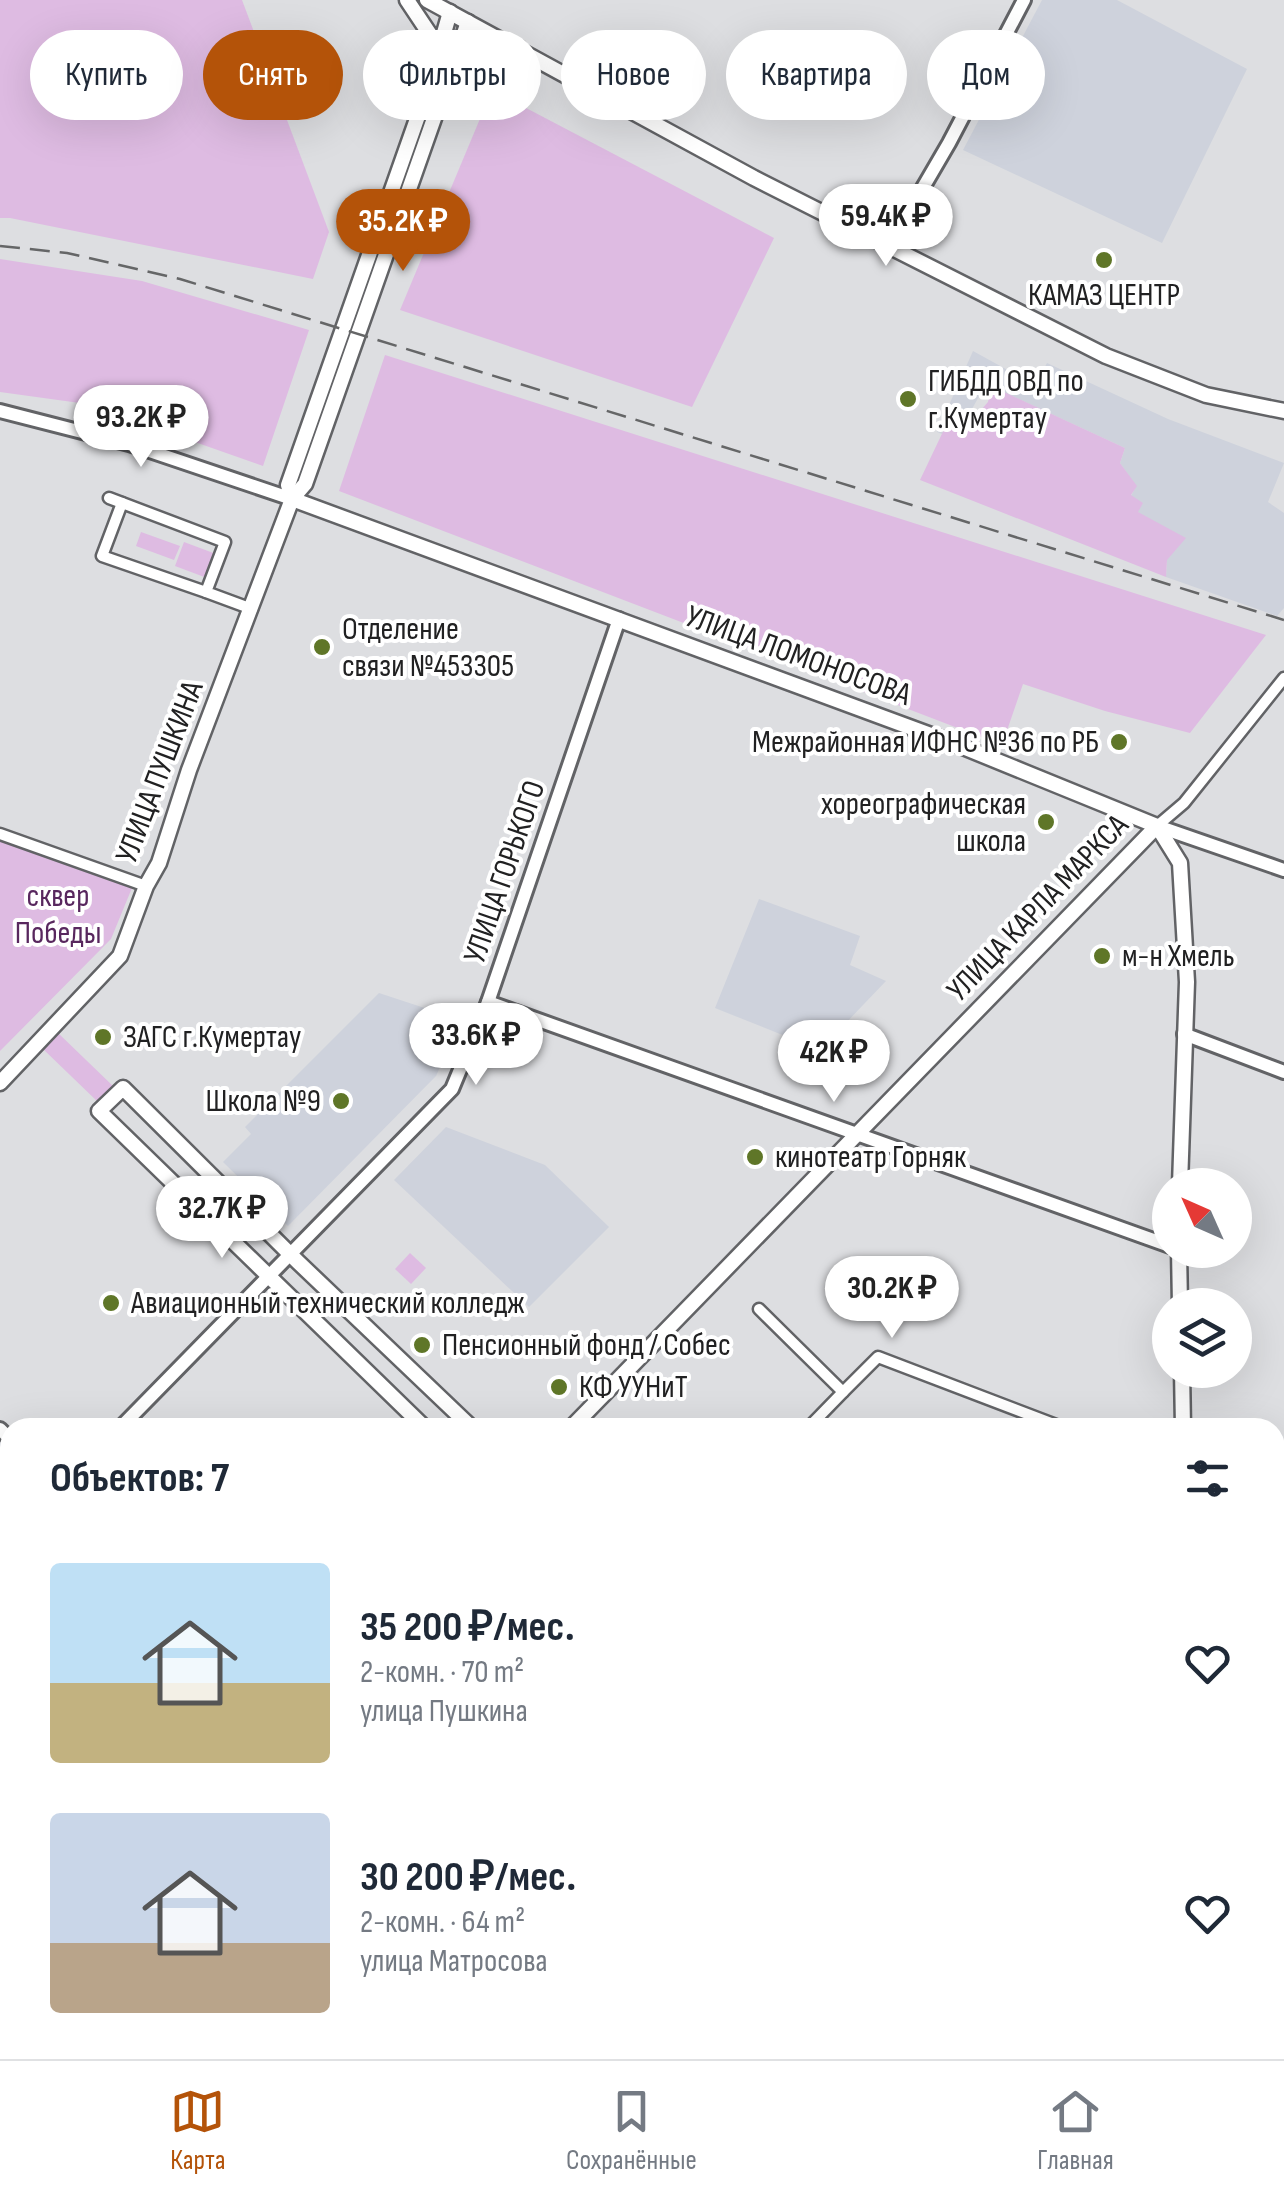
<!DOCTYPE html>
<html lang="ru">
<meta charset="utf-8">
<style>
:root{--surface:#fff;--page:#f6f6f7;--text:#1f2937;--muted:#747a83;--line:#e0e1e3;--accent:#b45309}
body{margin:0;font-family:"Sofia Sans Condensed",sans-serif;background:var(--page);color:var(--text);height:100vh;display:flex;flex-direction:column;font-size:38px;white-space:nowrap}
*{box-sizing:border-box;margin:0}
p{font-size:32px;color:var(--muted)}
.icon{flex:none;width:55px;height:55px;fill:none;stroke:currentColor;stroke-width:2;stroke-linecap:round;stroke-linejoin:round}
.map{position:relative;flex:1;overflow:hidden}
.drawer{position:absolute;left:0px;top:1418px;width:1285px;height:642px;display:flex;flex-direction:column;background:var(--surface);border-radius:30px 30px 0 0;box-shadow:0 10px 40px #0002}
.drawer>*{flex:none}
.hud{position:absolute;left:30px;top:30px;width:1225px;height:90px;display:flex;gap:20px}
.needle{width:65px;rotate:315deg}
.fabs{position:absolute;left:1152px;top:1168px;display:grid;gap:20px}
.fabs a{display:grid;place-items:center;width:100px;height:100px;border-radius:50%;background:var(--surface);box-shadow:0 10px 40px #0002;font-size:50px}
.price{position:absolute;translate:-50% -85px;padding:0 22px;border-radius:35px;background:#fff;color:#222;font-size:32px;line-height:65px;filter:drop-shadow(0 2px 5px #0008)}
.price::after{content:'';position:absolute;left:50%;top:60px;width:30px;height:22px;margin-left:-15px;background:inherit;clip-path:polygon(0 0,100% 0,50% 100%)}
.price.selected{background:var(--accent);color:#fff}
ul{padding:0;list-style:none}
li{display:flex;align-items:center;gap:30px;height:250px;padding:0 50px}
li span{display:grid;place-items:center;flex:none;width:280px;height:200px;border-radius:10px;color:#555}
li>.icon{margin-inline-start:auto}
span .icon{width:120px;height:120px;fill:#fffc;stroke-width:1}
li b{font-size:42px}
h2{display:flex;justify-content:space-between;align-items:center;height:120px;padding:0 50px;font-size:42px}
.tag{padding:0 35px;border-radius:45px;background:var(--surface);box-shadow:0 10px 40px #0002;font-size:35px;line-height:90px}
.tag.selected{background:var(--accent);color:#fff}
.menu{display:flex;justify-content:space-around;align-items:center;height:140px;border-top:2px solid var(--line);background:var(--surface);font-size:28px;color:var(--muted)}
.menu a{display:grid;justify-items:center;gap:5px}
.menu .selected{color:var(--accent)}
.map>svg:first-child{display:block}
.built{fill:#ced2dc}
.green{fill:#debbe2}
.lines{fill:none;stroke-linecap:round;stroke-linejoin:round}
.minor-casing{stroke:#626366;stroke-width:15}
.tertiary-casing{stroke:#626366;stroke-width:18}
.secondary-casing{stroke:#626366;stroke-width:19}
.minor{stroke:#fff;stroke-width:10}
.tertiary{stroke:#fff;stroke-width:12}
.secondary{stroke:#fff;stroke-width:14}
.rail{stroke:#656667;stroke-width:2.5;stroke-dasharray:20 10;stroke-linecap:butt}
.poi-dot{fill:#5f7628;stroke:#fff;stroke-width:4}
.labels{text-anchor:middle;dominant-baseline:central;stroke-width:8;stroke-linejoin:round;paint-order:stroke}
.poi-label{font-size:32px;fill:#212122;stroke:#fff;text-anchor:start}
.street-label{font-size:32px;fill:#212122;stroke:#fff}
.park-label{font-size:32px;fill:#58275e;stroke:#fff}
</style>
<div class="map">
<svg width="1284" height="2059" viewBox="0 0 1284 2059">
<rect width="100%" height="100%" fill="#dddee1"/>
<g class="built">
<polygon points="1042,0 1117,0 1247,69 1162,243 963,150"/>
<polygon points="973,351 1035,385 1047,363 1168,419 1284,463 1268,502 1284,513 1284,608 1277,616 1166,577 1167,560 1138,512 1131,496 1136,486 1120,463 1125,448 986,384 955,439 937,432"/>
<polygon points="759,899 860,936 850,965 886,981 820,1050 715,1008"/>
<polygon points="379,993 461,1020 436,1076 288,1226 223,1162 251,1134 245,1127"/>
<polygon points="446,1127 545,1165 609,1227 529,1307 394,1180"/>
<polygon points="0,1440 10,1450 10,1514 0,1524"/>
<polygon points="1284,1552 1284,1646 1275,1640 1275,1580"/>
<polygon points="1,1565 10,1573 10,1783 5,1778 0,1783"/>
<polygon points="0,1860 10,1870 10,1979 0,1989"/>
<polygon points="308,2050 400,2050 391,2059 317,2059"/>
</g>
<g class="green">
<polygon points="0,0 242,0 329,232 313,279 10,218 0,218"/>
<polygon points="492,90 774,238 692,407 400,310"/>
<polygon points="0,259 142,281 309,330 263,466 87,404 0,392"/>
<polygon points="385,355 1266,635 1190,733 1105,711 1023,684 1002,745 339,491"/>
<polygon points="991,386 1125,448 1120,463 1137,486 1131,495 1143,503 1138,512 1186,538 1167,560 1166,577 920,480 949,419 967,426 988,402"/>
<polygon points="141,532 180,546 174,560 136,546"/>
<polygon points="184,542 216,554 207,578 175,566"/>
<polygon points="0,835 134,883 111,939 0,1051"/>
<polygon points="57,1032 114,1087 99,1103 42,1048"/>
<polygon points="410,1253 426,1268 411,1284 395,1269"/>
<polygon points="1203,2050 1264,2050 1258,2059 1203,2059"/>
</g>
<g class="lines">
<g class="minor-casing">
<g id="minor">
<polyline points="109,498 225,542 206,592 252,609"/>
<polyline points="122,503 102,556 206,592"/>
<polyline points="1157,826 1184,803 1284,678"/>
<polyline points="0,834 146,886"/>
<polyline points="759,1309 843,1392 878,1357 1064,1428"/>
<polyline points="808,1428 843,1392"/>
<polyline points="412,2059 420,2050"/>
</g>
</g>
<g class="tertiary-casing">
<g id="tertiary">
<polyline points="889,246 949,143 1024,0"/>
<polyline points="0,411 129,444 292,499"/>
<polyline points="1157,826 1284,870"/>
<polyline points="488,1002 1170,1246"/>
<polyline points="1184,1034 1284,1072"/>
<polyline points="120,1428 452,1089 488,1002 619,619"/>
<polyline points="0,1429 10,1439"/>
<polyline points="0,1549 10,1539"/>
<polyline points="1275,1730 1284,1733"/>
<polyline points="0,1843 10,1853"/>
<polyline points="160,2050 164,2059"/>
<polyline points="649,2050 658,2059"/>
</g>
</g>
<g class="secondary-casing">
<g id="secondary">
<polyline points="407,0 429,33 438,55"/>
<polyline points="427,0 754,178 1106,356 1206,395 1284,411"/>
<path d="M449 83C474 55 481 52 519 48"/>
<polyline points="292,499 958,745 1157,826"/>
<polyline points="292,499 288,485 430,82 450,12"/>
<polyline points="1157,826 1180,863 1187,982 1180,1185"/>
<polyline points="0,1083 120,956 146,886 159,863 189,770 292,499 305,484 468,22"/>
<polyline points="1179,1250 1180,1305"/>
<polyline points="1182,1370 1183,1428"/>
<polyline points="425,1428 99,1111 123,1088 298,1262 472,1428"/>
<polyline points="571,1428 1157,826"/>
<polyline points="0,2016 10,2005"/>
<polyline points="847,2059 856,2050"/>
</g>
</g>
<use href="#minor" class="minor"/>
<use href="#tertiary" class="tertiary"/>
<use href="#secondary" class="secondary"/>
<polyline class="rail" points="0,246 67,253 180,279 1284,620"/>
</g>
<g class="poi-dot">
<circle cx="1104" cy="260" r="10"/>
<circle cx="908" cy="399" r="10"/>
<circle cx="322" cy="647" r="10"/>
<circle cx="1119" cy="742" r="10"/>
<circle cx="1046" cy="822" r="10"/>
<circle cx="1102" cy="956" r="10"/>
<circle cx="103" cy="1037" r="10"/>
<circle cx="341" cy="1101" r="10"/>
<circle cx="755" cy="1157" r="10"/>
<circle cx="111" cy="1303" r="10"/>
<circle cx="422" cy="1345" r="10"/>
<circle cx="559" cy="1387" r="10"/>
</g>
<g class="labels">
<g class="poi-label">
<text x="1104" y="295" text-anchor="middle">КАМАЗ ЦЕНТР</text>
<text x="928" y="381">ГИБДД ОВД по<tspan x="928" dy="37">г.Кумертау</tspan></text>
<text x="342" y="629">Отделение<tspan x="342" dy="37">связи №453305</tspan></text>
<text x="1099" y="742" text-anchor="end">Межрайонная ИФНС №36 по РБ</text>
<text x="1026" y="804" text-anchor="end">хореографическая<tspan x="1026" dy="37">школа</tspan></text>
<text x="1122" y="956">м-н Хмель</text>
<text x="123" y="1037">ЗАГС г.Кумертау</text>
<text x="321" y="1101" text-anchor="end">Школа №9</text>
<text x="775" y="1157">кинотеатр Горняк</text>
<text x="131" y="1303">Авиационный технический колледж</text>
<text x="442" y="1345">Пенсионный фонд / Собес</text>
<text x="579" y="1387">КФ УУНиТ</text>
</g>
<g class="street-label">
<text transform="translate(798 656) rotate(20)">УЛИЦА ЛОМОНОСОВА</text>
<text transform="translate(160 772) rotate(-69)">УЛИЦА ПУШКИНА</text>
<text transform="translate(505 872) rotate(-71)">УЛИЦА ГОРЬКОГО</text>
<text transform="translate(1038 908) rotate(-46)">УЛИЦА КАРЛА МАРКСА</text>
</g>
<g class="park-label">
<text x="58" y="896">сквер<tspan x="58" dy="37">Победы</tspan></text>
</g>
</g>
</svg>
<div class="fabs">
<a><svg class="needle" viewBox="-14 -14 28 28"><path d="M0-13l5 13h-10z" fill="#e53935"/><path d="M0 13l5-13h-10z" fill="#747a83"/></svg></a>
<a><svg class="icon" aria-label="layers" viewBox="0 0 24 24"><path d="M12 4l9 5-9 5-9-5zM3 14l9 5 9-5"/></svg></a>
</div>
<b class="price" style="left:886px;top:269px">59.4K ₽</b>
<b class="price selected" style="left:403px;top:274px">35.2K ₽</b>
<b class="price" style="left:141px;top:470px">93.2K ₽</b>
<b class="price" style="left:476px;top:1088px">33.6K ₽</b>
<b class="price" style="left:834px;top:1105px">42K ₽</b>
<b class="price" style="left:222px;top:1261px">32.7K ₽</b>
<b class="price" style="left:892px;top:1341px">30.2K ₽</b>
<div class="hud">
<a class="tag">Купить</a>
<a class="tag selected">Снять</a>
<a class="tag">Фильтры</a>
<a class="tag">Новое</a>
<a class="tag">Квартира</a>
<a class="tag">Дом</a>
</div>
<section class="drawer">
<h2>Объектов: 7<svg class="icon" aria-label="filters" viewBox="0 0 24 24"><path d="M4 7h16M4 17h16"/><circle cx="9" cy="7" r="2"/><circle cx="15" cy="17" r="2"/></svg></h2>
<ul>
<li><span style="background:linear-gradient(#bfe0f5 60%,#c2b280 0)"><svg class="icon" aria-label="home" viewBox="0 0 24 24"><path d="M3 11l9-7 9 7M6 9v11h12V9"/></svg></span><div><b>35 200 ₽/мес.</b><p>2-комн. · 70 m²</p><p>улица Пушкина</p></div><svg class="icon" aria-label="heart" viewBox="0 0 24 24"><path d="M12 20l-8-8c-3-5 5-10 8-4 3-6 11-1 8 4z"/></svg></li>
<li><span style="background:linear-gradient(#c9d6e8 65%,#b9a48a 0)"><svg class="icon" aria-label="home" viewBox="0 0 24 24"><path d="M3 11l9-7 9 7M6 9v11h12V9"/></svg></span><div><b>30 200 ₽/мес.</b><p>2-комн. · 64 m²</p><p>улица Матросова</p></div><svg class="icon" aria-label="heart" viewBox="0 0 24 24"><path d="M12 20l-8-8c-3-5 5-10 8-4 3-6 11-1 8 4z"/></svg></li>
</ul>
</section>
</div>
<nav class="menu">
<a class="selected"><svg class="icon" aria-label="map" viewBox="0 0 24 24"><path d="M3 6l6-2 6 2 6-2v14l-6 2-6-2-6 2zM9 4v14M15 6v14"/></svg>Карта</a>
<a><svg class="icon" aria-label="saved" viewBox="0 0 24 24"><path d="M7 4h10v16l-5-4-5 4z"/></svg>Сохранённые</a>
<a><svg class="icon" aria-label="home" viewBox="0 0 24 24"><path d="M3 11l9-7 9 7M6 9v11h12V9"/></svg>Главная</a>
</nav>
